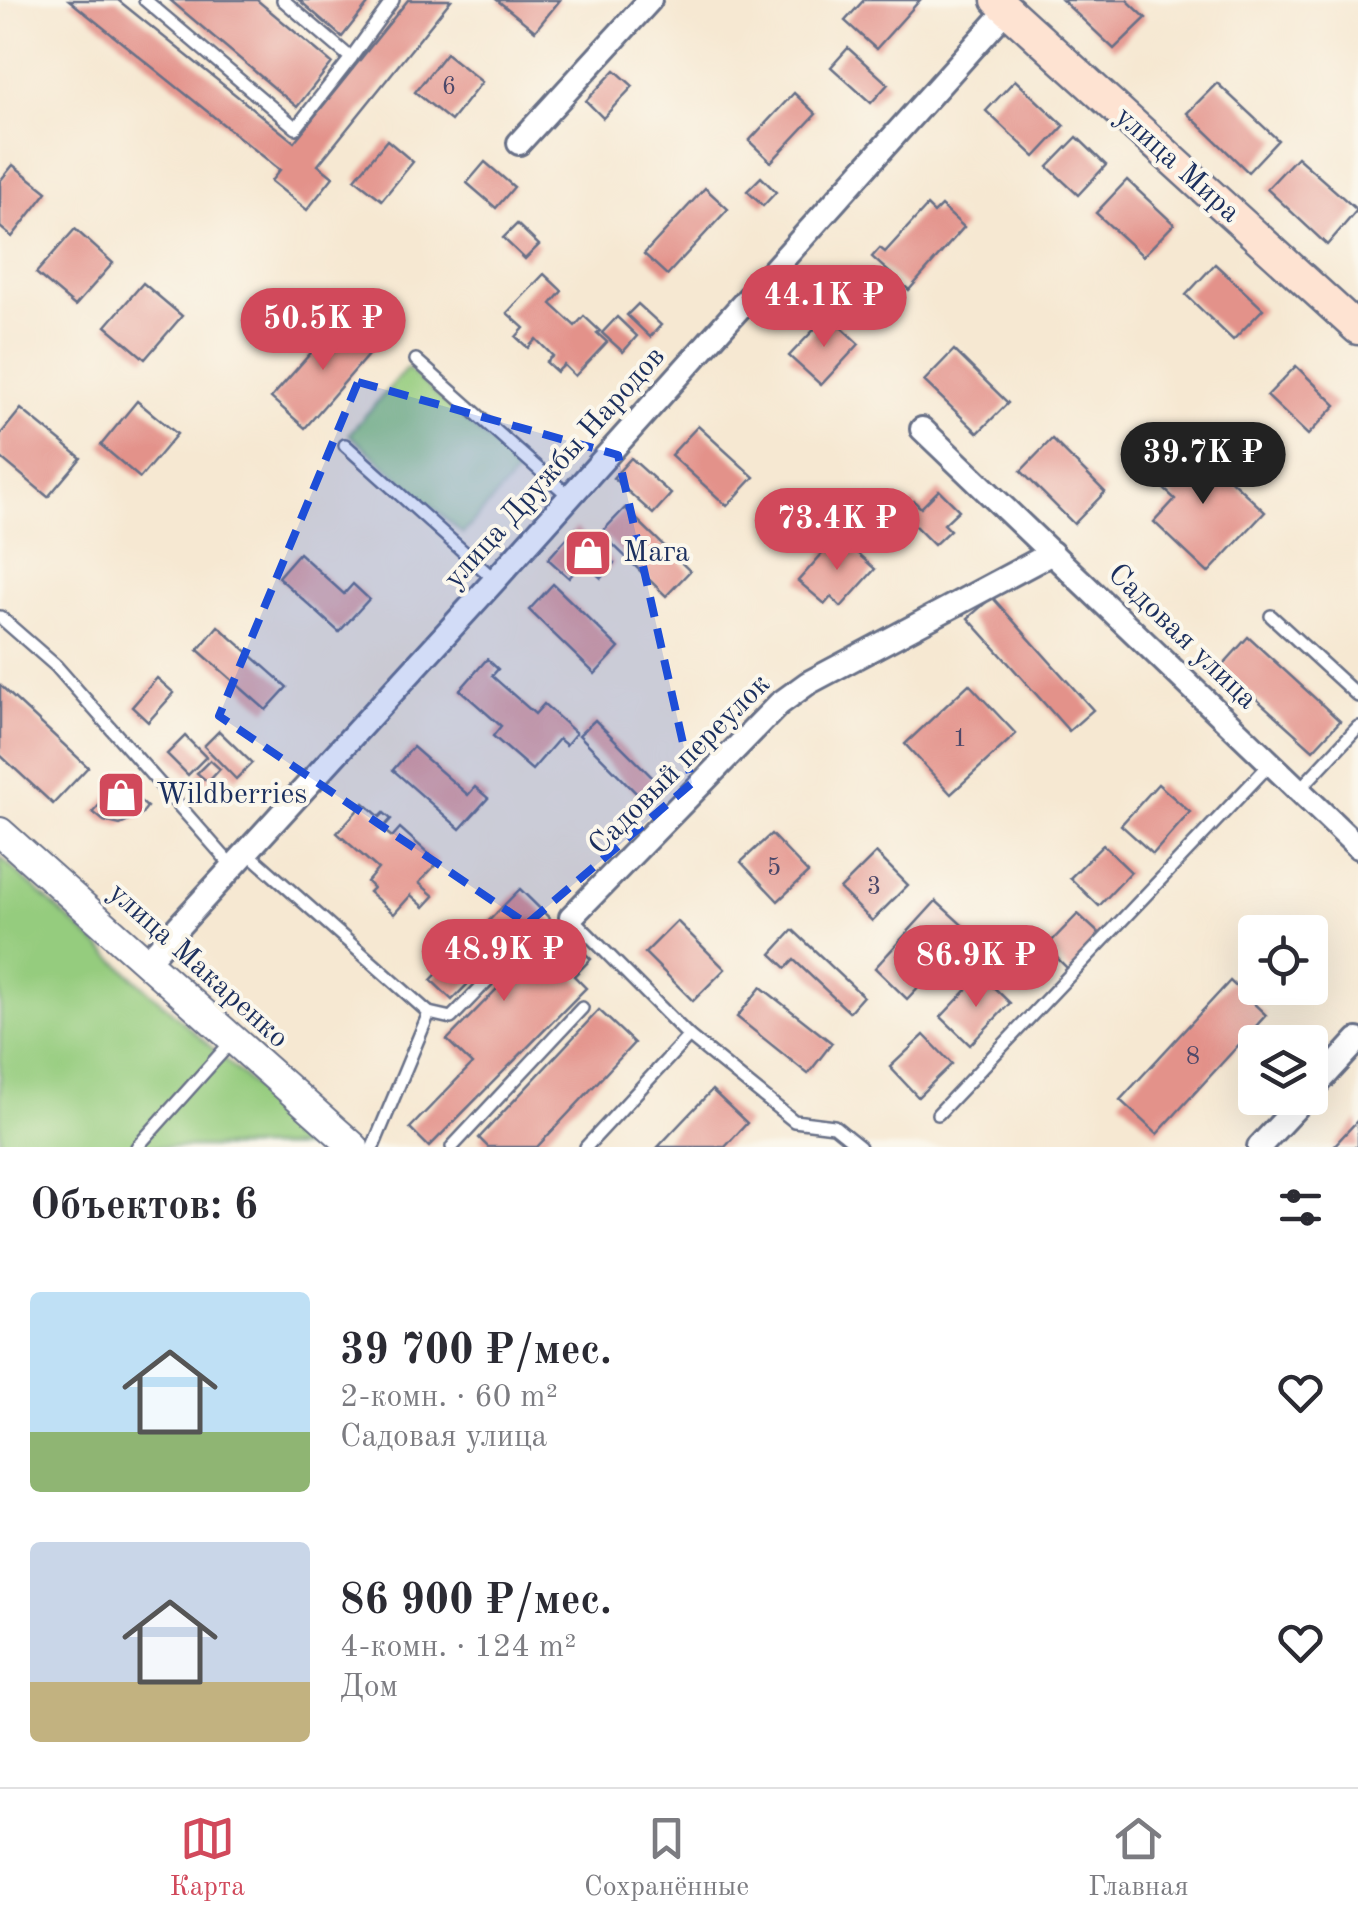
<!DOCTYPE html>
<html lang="ru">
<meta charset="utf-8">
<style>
:root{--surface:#fff;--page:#f7f7f7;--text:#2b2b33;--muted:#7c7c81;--line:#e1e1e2;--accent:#d1495b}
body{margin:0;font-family:"Old Standard TT",serif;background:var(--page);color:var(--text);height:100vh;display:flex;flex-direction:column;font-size:38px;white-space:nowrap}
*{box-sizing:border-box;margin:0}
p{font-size:32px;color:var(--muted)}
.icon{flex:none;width:55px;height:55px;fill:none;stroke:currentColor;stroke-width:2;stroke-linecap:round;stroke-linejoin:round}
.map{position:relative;height:1147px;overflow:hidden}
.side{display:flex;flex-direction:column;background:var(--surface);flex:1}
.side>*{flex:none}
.buttons{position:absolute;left:1238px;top:915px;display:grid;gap:20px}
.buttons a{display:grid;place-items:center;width:90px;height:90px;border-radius:10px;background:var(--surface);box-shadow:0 10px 40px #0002;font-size:50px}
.price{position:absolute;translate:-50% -85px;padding:0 22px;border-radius:35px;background:var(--accent);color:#fff;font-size:32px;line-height:65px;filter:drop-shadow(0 2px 5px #0008)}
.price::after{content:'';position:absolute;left:50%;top:60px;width:30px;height:22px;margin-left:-15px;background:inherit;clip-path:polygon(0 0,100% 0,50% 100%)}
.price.selected{background:#222;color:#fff}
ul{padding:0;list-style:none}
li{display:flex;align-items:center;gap:30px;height:250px;padding:0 30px}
li span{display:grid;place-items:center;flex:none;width:280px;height:200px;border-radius:10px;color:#555}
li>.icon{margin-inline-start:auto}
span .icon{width:120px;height:120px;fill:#fffc;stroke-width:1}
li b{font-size:42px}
h2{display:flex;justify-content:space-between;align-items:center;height:120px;padding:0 30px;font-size:42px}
.menu{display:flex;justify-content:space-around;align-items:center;height:140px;border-top:2px solid var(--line);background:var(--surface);font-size:28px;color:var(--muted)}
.menu a{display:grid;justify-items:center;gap:5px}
.menu .selected{color:var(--accent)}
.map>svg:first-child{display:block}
.green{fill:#95cc7e;stroke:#587e6e;stroke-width:2.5}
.building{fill:#e3928a}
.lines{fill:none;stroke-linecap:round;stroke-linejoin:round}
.service-casing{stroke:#687087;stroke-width:16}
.minor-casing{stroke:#687087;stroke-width:28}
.tertiary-casing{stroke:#687087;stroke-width:32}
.secondary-casing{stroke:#687087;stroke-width:35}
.service{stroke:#fff;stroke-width:11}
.minor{stroke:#fff;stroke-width:22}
.tertiary{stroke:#fff;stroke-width:28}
.secondary{stroke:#fee3d2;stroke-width:30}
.marked{fill:#1d4ed8;fill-opacity:0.2;stroke:#1d4ed8;stroke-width:8;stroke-dasharray:20 12;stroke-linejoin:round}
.labels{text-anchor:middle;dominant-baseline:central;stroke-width:8;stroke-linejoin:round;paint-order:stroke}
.number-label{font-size:25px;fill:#4d4869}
.street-label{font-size:30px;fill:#1b2f5e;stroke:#fbf7ec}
.poi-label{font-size:30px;fill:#1b2f5e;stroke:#fbf7ec;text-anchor:start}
</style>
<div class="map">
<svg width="1358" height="1147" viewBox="0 0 1358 1147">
<rect width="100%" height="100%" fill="#fbf7ec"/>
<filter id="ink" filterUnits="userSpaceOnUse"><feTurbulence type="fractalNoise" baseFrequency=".01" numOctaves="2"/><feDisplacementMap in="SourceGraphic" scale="20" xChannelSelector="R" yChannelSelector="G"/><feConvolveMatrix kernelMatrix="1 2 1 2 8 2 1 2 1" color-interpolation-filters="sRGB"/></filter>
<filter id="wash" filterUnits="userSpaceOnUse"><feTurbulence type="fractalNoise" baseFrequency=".0048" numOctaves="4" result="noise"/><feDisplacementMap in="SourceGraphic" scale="40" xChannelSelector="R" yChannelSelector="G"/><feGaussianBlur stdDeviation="2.25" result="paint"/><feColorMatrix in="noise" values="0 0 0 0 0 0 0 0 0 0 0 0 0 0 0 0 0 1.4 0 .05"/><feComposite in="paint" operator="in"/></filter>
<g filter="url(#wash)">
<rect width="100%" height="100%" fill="#f6e8d2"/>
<g class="green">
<polygon points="407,368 520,469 463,534 349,434"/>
<polygon points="0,857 322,1147 0,1147"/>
</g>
<g id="blocks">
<g class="building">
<polygon points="69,0 118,0 294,142 408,0 451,0 318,165 333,177 307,210 271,181 280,170"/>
<polygon points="170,0 257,0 332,63 297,107"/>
<polygon points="299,0 371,0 342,37"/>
<polygon points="497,0 560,0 535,31"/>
<polygon points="864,0 920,0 876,49 845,21"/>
<polygon points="1062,0 1127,0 1146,18 1114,49"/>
<polygon points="848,48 888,84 871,103 831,67"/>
<polygon points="446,53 482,82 451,121 415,92"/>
<polygon points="615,70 633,86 603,118 586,101"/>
<polygon points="1015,80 1064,126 1035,157 986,111"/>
<polygon points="1217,83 1278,140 1248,172 1187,113"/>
<polygon points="794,93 816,114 771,162 749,141"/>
<polygon points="1077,137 1106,165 1078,195 1048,167"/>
<polygon points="387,140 413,162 382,200 355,179"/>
<polygon points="1297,157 1357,210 1327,245 1267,189"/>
<polygon points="485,162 514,187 496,208 467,183"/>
<polygon points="13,165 47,192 12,237 0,227 0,181"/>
<polygon points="761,177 776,192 763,206 747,191"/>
<polygon points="1127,180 1174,224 1143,256 1096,213"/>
<polygon points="705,188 728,209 667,275 644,254"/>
<polygon points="927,206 934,213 941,206 964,227 909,290 872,257 880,248 885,252"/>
<polygon points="517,224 539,245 525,259 503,238"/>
<polygon points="75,229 113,263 75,306 36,273"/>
<polygon points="1215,264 1263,309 1233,340 1186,295"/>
<polygon points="544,274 562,291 551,304 575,326 584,316 600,331 597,333 607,342 575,376 564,365 557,372 546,362 553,356 536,339 528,348 516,337 524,328 507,313"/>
<polygon points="143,283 182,316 145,359 106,326"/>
<polygon points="638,304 661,325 650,337 627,315"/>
<polygon points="828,315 859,344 821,385 789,356"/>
<polygon points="617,317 637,336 623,352 602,333"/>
<polygon points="341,319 374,348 305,428 271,398"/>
<polygon points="954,350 1008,403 978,433 924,381"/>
<polygon points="1296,366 1336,405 1308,435 1267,396"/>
<polygon points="137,401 177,434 140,478 101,445"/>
<polygon points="21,409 81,458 48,497 0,457 0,435"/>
<polygon points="698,426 754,477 727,506 671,455"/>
<polygon points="1052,439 1105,492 1074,524 1021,471"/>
<polygon points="1187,439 1265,512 1208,573 1154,522 1175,499 1151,477"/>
<polygon points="631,458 671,494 653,514 613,478"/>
<polygon points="939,490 959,510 944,524 950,530 934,545 902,513 914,501 921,508"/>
<polygon points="625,508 690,571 666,596 601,533"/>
<polygon points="576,528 614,563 601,578 583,562 569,578 548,559"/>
<polygon points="838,536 875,569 841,607 831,597 825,604 798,581"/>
<polygon points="299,553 344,594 353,584 369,599 339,632 278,577"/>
<polygon points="553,584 619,648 595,674 529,610"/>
<polygon points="992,597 1093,710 1069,731 968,618"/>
<polygon points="218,626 287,687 266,710 198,650"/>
<polygon points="1248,637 1340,721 1313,750 1221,667"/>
<polygon points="487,659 498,669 492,676 535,714 544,704 576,733 566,745 559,739 532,770 493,736 501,726 460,690"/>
<polygon points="157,678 174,693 148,722 132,707"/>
<polygon points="969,684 1016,734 951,794 905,744"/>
<polygon points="0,685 88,767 53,804 0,755"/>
<polygon points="595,720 661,786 645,802 579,735"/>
<polygon points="219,731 252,763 236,779 204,746"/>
<polygon points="185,736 206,757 188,775 167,754"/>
<polygon points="413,747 468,795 475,787 488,798 460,829 393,770"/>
<polygon points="210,760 220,769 208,782 197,773"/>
<polygon points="119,783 147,807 140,816 120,825 104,821 93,812"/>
<polygon points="1158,784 1190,812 1153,854 1121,825"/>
<polygon points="364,803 380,817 384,813 391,819 382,829 392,837 400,828 438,862 419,883 434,896 424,907 411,895 394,914 369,892 373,888 367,882 378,869 337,833"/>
<polygon points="771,834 808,873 778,901 741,862"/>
<polygon points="1103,845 1131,872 1099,906 1070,878"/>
<polygon points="876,853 908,885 872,921 840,889"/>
<polygon points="520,889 591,959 574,976 586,988 429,1147 410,1128 472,1064 447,1040 536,949 519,932 452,1000 431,980"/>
<polygon points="936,901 970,932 907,999 875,968"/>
<polygon points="1078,914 1104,938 1071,972 1046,947"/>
<polygon points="677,921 725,969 693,1001 645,953"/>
<polygon points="793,930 863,996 849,1012 794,960 786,968 771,954"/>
<polygon points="981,975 1010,1003 970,1045 941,1017"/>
<polygon points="1230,981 1266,1015 1157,1134 1120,1100"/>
<polygon points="761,987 832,1043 808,1074 737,1017"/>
<polygon points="599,1010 634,1043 537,1147 488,1147 479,1138"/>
<polygon points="924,1035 952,1064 918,1097 890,1067"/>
<polygon points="712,1090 747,1123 725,1147 658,1147"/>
<polygon points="1358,1120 1358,1147 1333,1147"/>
</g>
</g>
</g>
<g filter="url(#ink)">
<use href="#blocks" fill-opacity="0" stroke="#687087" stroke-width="2.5"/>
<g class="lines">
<g class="service-casing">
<g id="service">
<polyline points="145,0 296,128 351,58 283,0"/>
<polyline points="351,58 393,0"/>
<polyline points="416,360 570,497"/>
<polyline points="345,445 495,580"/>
<polyline points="1271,616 1358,696"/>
<polyline points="0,617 56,666 233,867"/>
<polyline points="1299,790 1358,727"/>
<polyline points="247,852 429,1013 373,1147"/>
<polyline points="571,917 689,1036 794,1121 834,1126 860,1147"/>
<polyline points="429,1013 451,1018 520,947"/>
<polyline points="938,1114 1271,763"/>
<polyline points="137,1147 233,1040"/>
<polyline points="452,1147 582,1008"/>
<polyline points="586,1147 689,1036"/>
</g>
</g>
<g class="minor-casing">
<g id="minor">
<polyline points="519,143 650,0"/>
<polyline points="922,429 1358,847"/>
<polyline points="571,917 779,704 808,683 1052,553"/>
<polyline points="145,963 495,580 1007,10"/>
<polyline points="1310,1092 1358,1040"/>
<polyline points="1259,1147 1305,1098"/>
</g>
</g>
<g class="tertiary-casing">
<polyline id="tertiary" points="0,832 354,1147"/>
</g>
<g class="secondary-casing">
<polyline id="secondary" points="997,0 1358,329"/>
</g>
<use href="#service" class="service"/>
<use href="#minor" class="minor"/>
<use href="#tertiary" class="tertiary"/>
<use href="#secondary" class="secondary"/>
</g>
</g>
<path class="marked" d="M358 382 618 455 692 783 527 924 219 716Z"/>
<defs>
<g id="shop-square" transform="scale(2.5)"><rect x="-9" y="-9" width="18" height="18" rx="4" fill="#d1495b" stroke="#fbf7ec"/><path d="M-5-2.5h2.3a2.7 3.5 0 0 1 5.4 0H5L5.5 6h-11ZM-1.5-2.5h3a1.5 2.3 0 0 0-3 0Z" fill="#fff"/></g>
</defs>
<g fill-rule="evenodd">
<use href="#shop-square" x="588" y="553"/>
<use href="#shop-square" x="121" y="795"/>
</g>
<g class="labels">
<g class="number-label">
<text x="449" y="87">6</text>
<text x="960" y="739">1</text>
<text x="774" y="868">5</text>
<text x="874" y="887">3</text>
<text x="1193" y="1057">8</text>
</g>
<g class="street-label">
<text transform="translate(1177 165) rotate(42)">улица Мира</text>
<text transform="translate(555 468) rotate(-48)">улица Дружбы Народов</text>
<text transform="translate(1182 637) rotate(44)">Садовая улица</text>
<text transform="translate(680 765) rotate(-45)">Садовый переулок</text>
<text transform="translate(198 966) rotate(42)">улица Макаренко</text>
</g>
<g class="poi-label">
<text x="623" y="553">Мага</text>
<text x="156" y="795">Wildberries</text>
</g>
</g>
</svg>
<div class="buttons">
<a><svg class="icon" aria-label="locate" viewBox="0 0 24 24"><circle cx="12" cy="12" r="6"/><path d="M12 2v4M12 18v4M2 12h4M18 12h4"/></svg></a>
<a><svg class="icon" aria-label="layers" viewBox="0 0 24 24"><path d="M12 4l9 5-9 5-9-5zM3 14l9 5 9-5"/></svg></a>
</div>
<b class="price" style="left:824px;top:350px">44.1K ₽</b>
<b class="price" style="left:323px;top:373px">50.5K ₽</b>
<b class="price selected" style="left:1203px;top:507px">39.7K ₽</b>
<b class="price" style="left:837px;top:573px">73.4K ₽</b>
<b class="price" style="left:504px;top:1004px">48.9K ₽</b>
<b class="price" style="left:976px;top:1010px">86.9K ₽</b>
</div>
<section class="side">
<h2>Объектов: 6<svg class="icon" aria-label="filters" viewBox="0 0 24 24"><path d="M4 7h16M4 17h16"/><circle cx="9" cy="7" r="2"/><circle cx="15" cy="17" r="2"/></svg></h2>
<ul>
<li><span style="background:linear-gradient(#bfe0f5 70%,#8fb573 0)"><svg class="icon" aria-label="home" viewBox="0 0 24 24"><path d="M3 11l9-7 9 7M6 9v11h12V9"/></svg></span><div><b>39 700 ₽/мес.</b><p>2-комн. · 60 m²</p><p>Садовая улица</p></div><svg class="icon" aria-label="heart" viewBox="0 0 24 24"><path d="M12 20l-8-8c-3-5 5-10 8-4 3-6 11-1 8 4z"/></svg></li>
<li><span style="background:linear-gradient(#c9d6e8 70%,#c2b280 0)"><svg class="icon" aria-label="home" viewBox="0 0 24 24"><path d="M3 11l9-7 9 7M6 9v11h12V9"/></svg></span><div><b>86 900 ₽/мес.</b><p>4-комн. · 124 m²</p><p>Дом</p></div><svg class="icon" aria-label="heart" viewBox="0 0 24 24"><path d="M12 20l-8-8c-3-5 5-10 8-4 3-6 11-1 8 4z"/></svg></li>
</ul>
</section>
<nav class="menu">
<a class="selected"><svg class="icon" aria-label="map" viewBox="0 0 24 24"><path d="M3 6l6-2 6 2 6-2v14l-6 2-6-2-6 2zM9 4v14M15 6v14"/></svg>Карта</a>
<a><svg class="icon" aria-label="saved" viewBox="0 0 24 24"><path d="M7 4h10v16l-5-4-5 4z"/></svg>Сохранённые</a>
<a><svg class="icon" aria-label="home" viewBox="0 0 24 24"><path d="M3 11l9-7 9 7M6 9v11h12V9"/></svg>Главная</a>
</nav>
